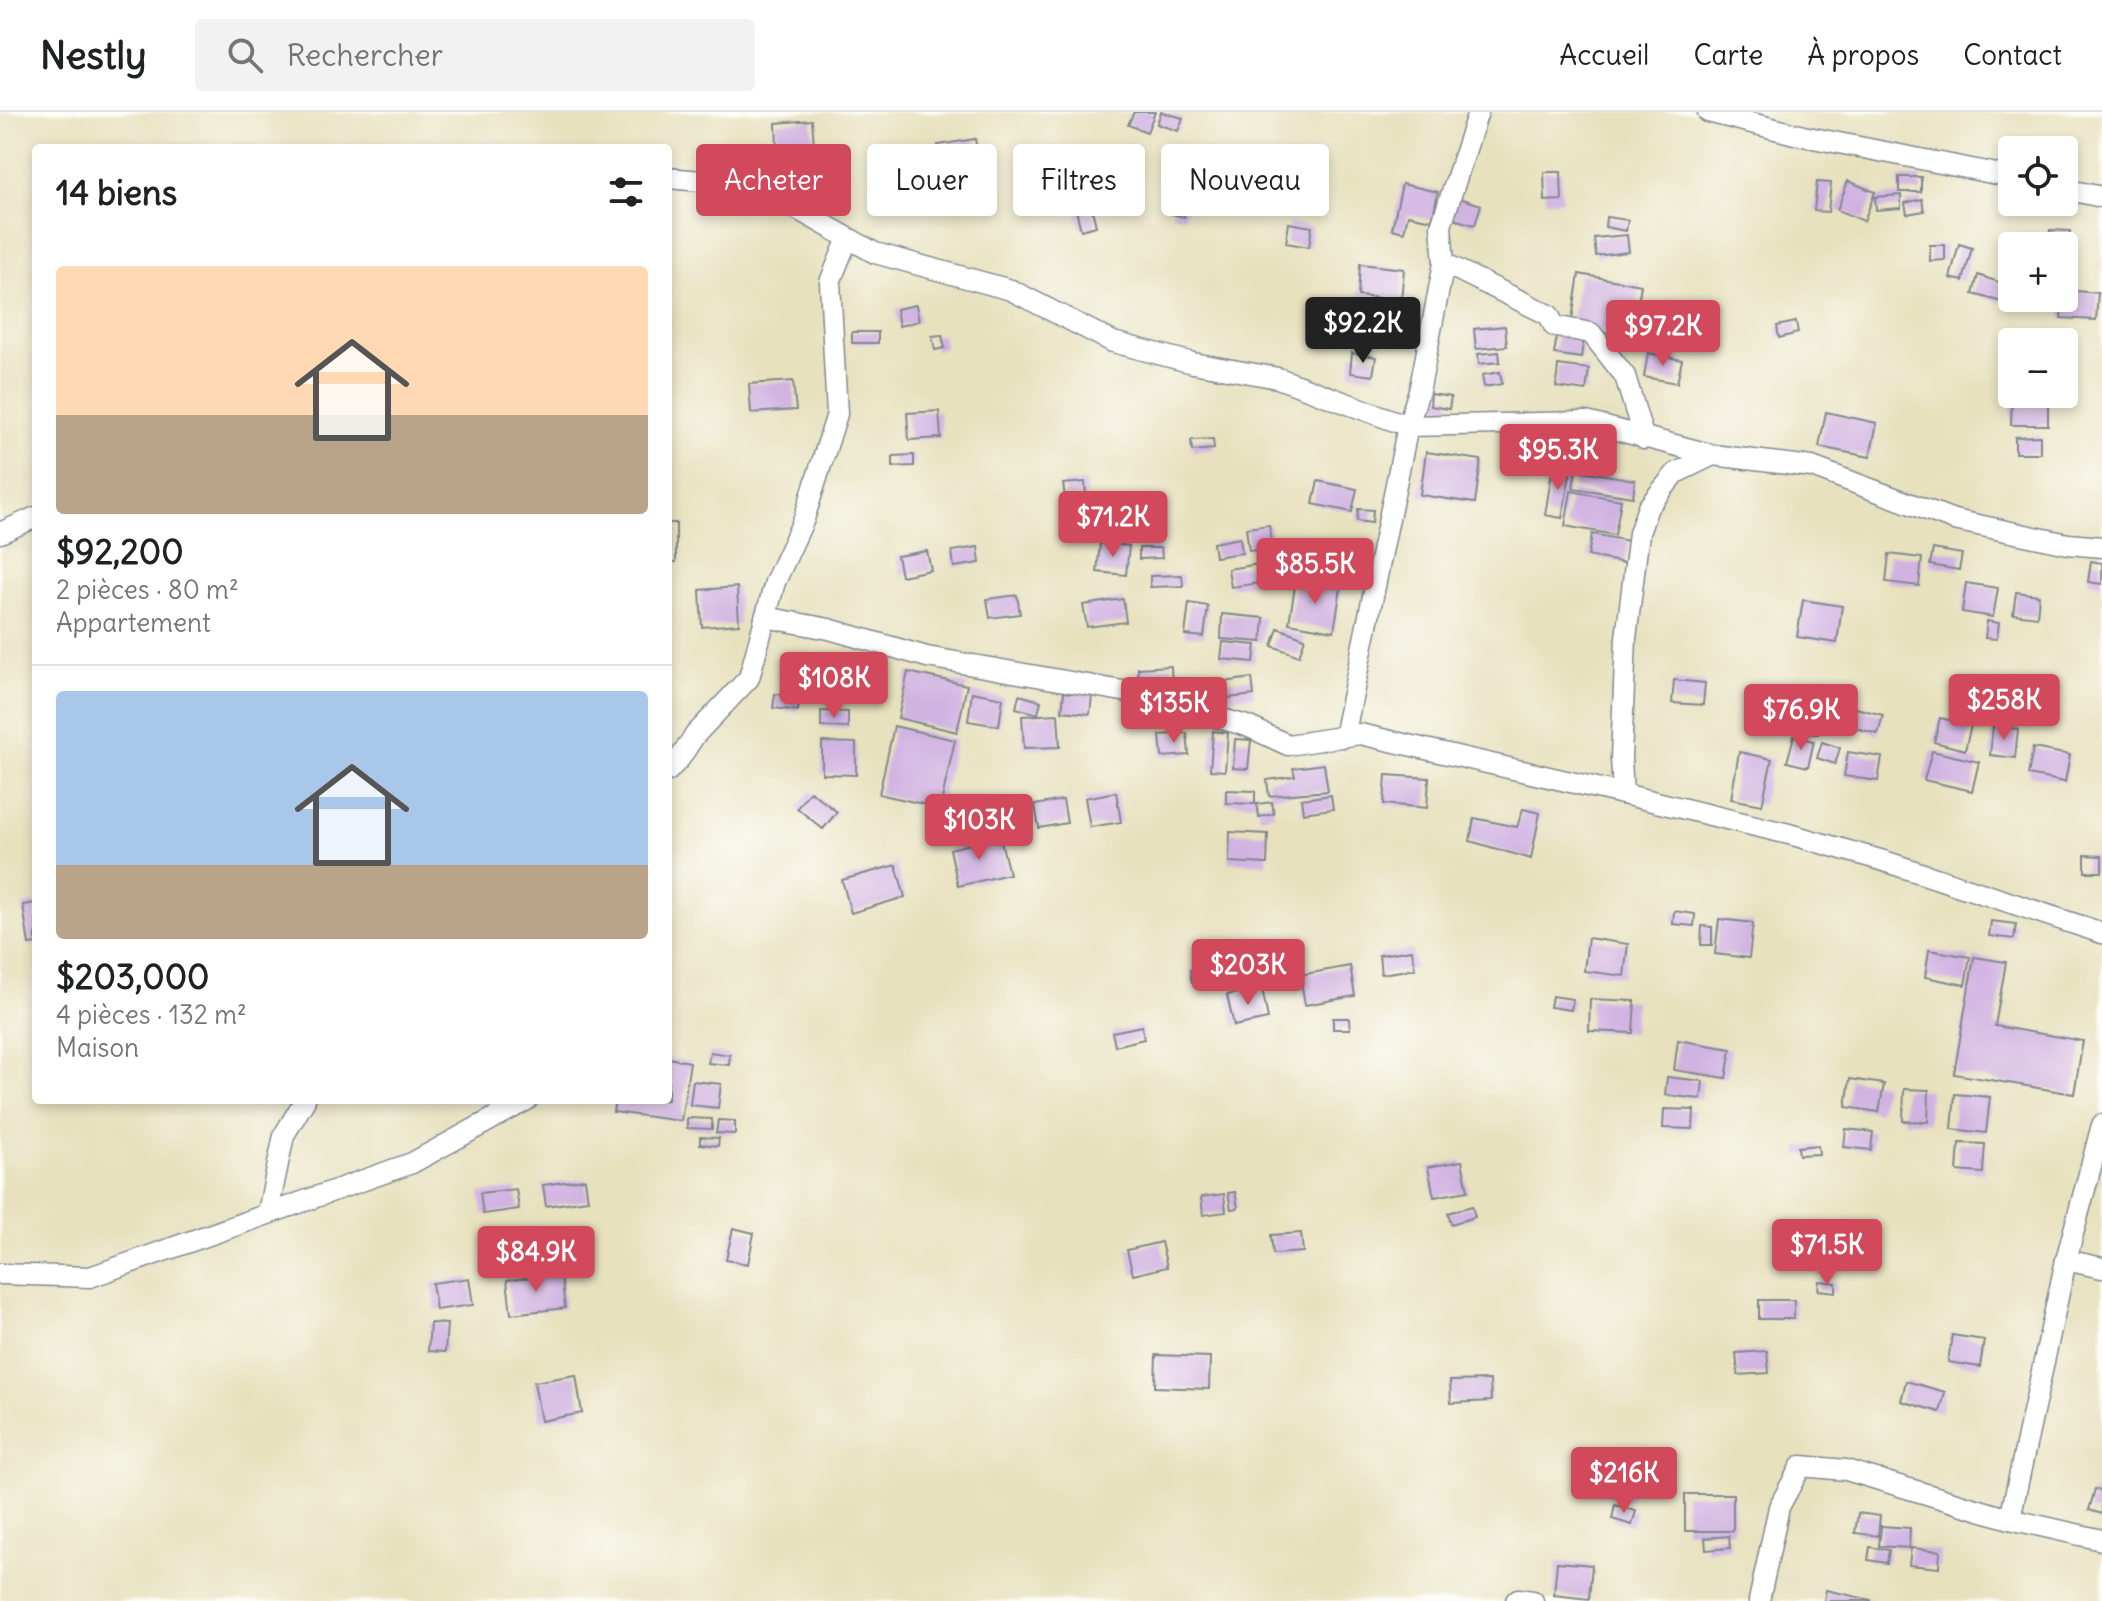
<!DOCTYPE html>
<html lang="fr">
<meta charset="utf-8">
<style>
:root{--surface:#fff;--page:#f2f2f2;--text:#202124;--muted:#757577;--line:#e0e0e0;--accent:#d1495b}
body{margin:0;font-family:Delius,sans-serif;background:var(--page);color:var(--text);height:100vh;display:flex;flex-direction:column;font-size:30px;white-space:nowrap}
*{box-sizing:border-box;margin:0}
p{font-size:26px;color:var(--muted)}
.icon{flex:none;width:44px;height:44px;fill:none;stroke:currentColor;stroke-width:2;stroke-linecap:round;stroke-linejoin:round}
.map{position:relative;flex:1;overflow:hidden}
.details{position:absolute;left:32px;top:32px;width:640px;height:960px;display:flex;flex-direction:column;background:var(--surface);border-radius:8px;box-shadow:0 4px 12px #0003}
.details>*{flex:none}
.guide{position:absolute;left:696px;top:32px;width:760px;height:72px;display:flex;gap:16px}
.tools{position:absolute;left:1998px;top:24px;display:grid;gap:16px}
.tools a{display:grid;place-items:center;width:80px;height:80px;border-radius:8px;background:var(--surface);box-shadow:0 4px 12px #0003;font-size:40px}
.price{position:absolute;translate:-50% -68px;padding:0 18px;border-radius:8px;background:var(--accent);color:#fff;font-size:26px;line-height:52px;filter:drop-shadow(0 2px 4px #0008)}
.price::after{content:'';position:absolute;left:50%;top:48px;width:24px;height:18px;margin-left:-12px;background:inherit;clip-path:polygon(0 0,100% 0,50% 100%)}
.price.active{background:#222;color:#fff}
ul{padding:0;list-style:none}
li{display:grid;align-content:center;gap:16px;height:424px;padding:0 24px}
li+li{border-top:2px solid var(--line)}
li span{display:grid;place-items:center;height:248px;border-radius:8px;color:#555}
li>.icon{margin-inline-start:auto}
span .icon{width:144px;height:144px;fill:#fffc;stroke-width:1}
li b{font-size:34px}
h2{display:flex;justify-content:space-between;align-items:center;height:96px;padding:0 24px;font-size:34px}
.pill{padding:0 28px;border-radius:8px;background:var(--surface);box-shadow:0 4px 12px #0003;font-size:28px;line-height:72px}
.pill.active{background:var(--accent);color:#fff}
header{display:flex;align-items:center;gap:48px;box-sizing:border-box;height:112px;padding:0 40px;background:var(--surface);border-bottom:2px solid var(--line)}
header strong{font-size:38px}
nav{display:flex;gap:44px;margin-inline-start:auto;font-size:28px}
.search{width:560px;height:72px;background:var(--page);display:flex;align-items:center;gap:20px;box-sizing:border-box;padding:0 28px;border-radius:8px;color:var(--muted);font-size:30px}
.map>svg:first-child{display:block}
.building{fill:#d1b3e2}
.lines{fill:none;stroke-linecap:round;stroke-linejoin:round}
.minor-casing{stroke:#81888e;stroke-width:23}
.minor{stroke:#fff;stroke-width:20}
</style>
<header>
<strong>Nestly</strong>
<div class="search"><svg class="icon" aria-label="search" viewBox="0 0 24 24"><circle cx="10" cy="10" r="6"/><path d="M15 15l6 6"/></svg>Rechercher</div>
<nav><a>Accueil</a><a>Carte</a><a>À propos</a><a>Contact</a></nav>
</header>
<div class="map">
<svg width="2102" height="1489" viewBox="0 0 2102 1489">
<rect width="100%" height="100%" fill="#fdfcf7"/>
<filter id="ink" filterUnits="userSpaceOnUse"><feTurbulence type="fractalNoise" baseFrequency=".0125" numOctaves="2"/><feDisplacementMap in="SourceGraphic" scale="16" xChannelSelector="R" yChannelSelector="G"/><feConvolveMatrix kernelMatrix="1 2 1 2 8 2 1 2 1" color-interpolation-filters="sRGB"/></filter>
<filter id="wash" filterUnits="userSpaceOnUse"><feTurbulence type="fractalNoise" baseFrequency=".006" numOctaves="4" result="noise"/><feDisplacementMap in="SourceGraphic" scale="32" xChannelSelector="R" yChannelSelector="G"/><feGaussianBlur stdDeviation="1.8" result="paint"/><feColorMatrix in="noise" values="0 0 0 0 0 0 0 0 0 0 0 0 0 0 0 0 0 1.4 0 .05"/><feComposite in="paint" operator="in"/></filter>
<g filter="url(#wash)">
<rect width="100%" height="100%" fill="#e7e1be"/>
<g id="blocks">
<g class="building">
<polygon points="1134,0 1155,0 1147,20 1128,13"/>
<polygon points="1161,0 1183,6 1178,19 1157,12"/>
<polygon points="812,8 814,33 777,36 776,11"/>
<polygon points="975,27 980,52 942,58 938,33"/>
<polygon points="1544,60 1561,60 1562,88 1545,89"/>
<polygon points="1191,63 1237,72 1233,88 1188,79"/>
<rect x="1899" y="65" width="22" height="15"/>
<polygon points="1848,69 1875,80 1864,109 1837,98"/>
<polygon points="1817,70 1831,71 1828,100 1814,99"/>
<polygon points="1402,72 1438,80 1432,108 1408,103 1404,120 1392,117"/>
<polygon points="1178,81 1191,84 1184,105 1172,102"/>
<polygon points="1901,83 1901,96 1876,98 1875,85"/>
<polygon points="1456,85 1481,93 1475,113 1449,106"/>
<polygon points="1922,87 1924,99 1907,102 1905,91"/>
<polygon points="1091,94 1096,114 1081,118 1076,98"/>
<polygon points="1606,105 1628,108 1626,119 1605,115"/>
<polygon points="1289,111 1312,115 1309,135 1286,131"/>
<polygon points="2050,118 2070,119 2069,130 2049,129"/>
<polygon points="1627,123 1629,140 1596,144 1594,126"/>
<polygon points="1959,132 1972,136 1963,169 1950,166"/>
<polygon points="1930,133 1945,133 1945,148 1930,149"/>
<polygon points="1360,152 1404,157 1401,188 1358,184"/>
<polygon points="1579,162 1641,173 1632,226 1571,214"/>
<polygon points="1978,163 2007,173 2002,190 1973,182"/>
<polygon points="2064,178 2098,181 2096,208 2061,206"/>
<polygon points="916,193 919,209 899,214 896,197"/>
<polygon points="1796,210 1798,221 1779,226 1777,214"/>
<polygon points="1505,214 1507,234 1476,237 1474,217"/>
<polygon points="1558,218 1584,224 1581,246 1554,242"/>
<rect x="852" y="220" width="26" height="11"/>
<polygon points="942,223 945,236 935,238 932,224"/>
<polygon points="1499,240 1500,250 1479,252 1478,242"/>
<polygon points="1352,241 1376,245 1373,264 1350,261"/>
<polygon points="1648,241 1682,248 1677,271 1644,265"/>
<polygon points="1558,253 1589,257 1586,279 1556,275"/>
<polygon points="1500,260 1502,272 1484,275 1482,263"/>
<polygon points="793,269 796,298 751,301 749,272"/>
<polygon points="1431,282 1451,285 1449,297 1430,294"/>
<polygon points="2012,282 2048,282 2048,313 2011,313"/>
<polygon points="939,299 941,326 909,328 907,301"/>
<polygon points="1826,300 1877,311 1870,345 1819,335"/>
<polygon points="2040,324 2040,341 2015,341 2015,325"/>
<polygon points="1213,327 1214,337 1192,339 1191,328"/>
<polygon points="1426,340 1481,348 1475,391 1420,383"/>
<polygon points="914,343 914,354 893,355 893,344"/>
<polygon points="1553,354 1571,357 1562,406 1545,403"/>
<polygon points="1576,358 1635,368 1633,385 1573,376"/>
<polygon points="1318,369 1357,377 1352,400 1313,392"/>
<polygon points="1085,370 1086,384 1065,385 1063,372"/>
<polygon points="1571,379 1621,388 1615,423 1565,414"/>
<polygon points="1358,397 1373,398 1372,411 1357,409"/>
<polygon points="1142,406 1148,407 1145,428 1138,427"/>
<rect x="668" y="411" width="8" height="39"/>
<polygon points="1269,413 1272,436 1249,439 1246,416"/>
<polygon points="1592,422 1629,429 1625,451 1588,444"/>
<polygon points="1240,426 1242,441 1215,445 1213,431"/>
<polygon points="1100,431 1129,434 1126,463 1097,460"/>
<polygon points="978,435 980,451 954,455 952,439"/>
<polygon points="1139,436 1161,436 1162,446 1139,447"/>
<polygon points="1933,437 1962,442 1959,458 1930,453"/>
<polygon points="927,439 931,458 901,464 897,444"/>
<polygon points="1889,442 1922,446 1919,474 1886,470"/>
<polygon points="2091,449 2102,451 2102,472 2088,470"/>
<polygon points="1265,451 1268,470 1231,475 1228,457"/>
<polygon points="1182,463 1183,474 1150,475 1150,464"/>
<polygon points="1296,468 1341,476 1334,519 1289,511"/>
<polygon points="1966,471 1998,476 1993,505 1962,500"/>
<polygon points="737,475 739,512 702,515 700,478"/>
<polygon points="2016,480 2039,483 2037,505 2013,502"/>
<polygon points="1017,483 1020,502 990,506 987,487"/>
<polygon points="1123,487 1126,510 1087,515 1083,493"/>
<polygon points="1803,488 1842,494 1837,531 1797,525"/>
<polygon points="1189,491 1208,494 1204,525 1185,523"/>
<polygon points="1222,502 1264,506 1262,530 1221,527"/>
<polygon points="1987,509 1999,511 1997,527 1985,526"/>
<polygon points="1278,516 1305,526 1299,544 1272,534"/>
<polygon points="1223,530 1256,533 1254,550 1221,547"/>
<polygon points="1171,554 1172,576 1139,578 1138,556"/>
<polygon points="908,560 967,573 957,620 898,606"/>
<polygon points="1252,566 1254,583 1219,587 1217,571"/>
<polygon points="1674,568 1705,571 1703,593 1672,591"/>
<polygon points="1212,572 1212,586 1186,586 1186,573"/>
<polygon points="1809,576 1849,583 1845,613 1805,607"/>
<polygon points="972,580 1003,586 999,614 968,609"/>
<polygon points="1064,580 1092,583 1090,602 1062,599"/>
<polygon points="775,582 800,584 798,599 773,596"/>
<polygon points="1019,583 1041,589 1038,602 1016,596"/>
<polygon points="1852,595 1883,603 1878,622 1848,614"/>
<polygon points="821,599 848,600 848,616 821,615"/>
<polygon points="1058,602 1060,635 1024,636 1022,604"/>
<polygon points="1940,606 1971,613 1965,638 1934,630"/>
<polygon points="1803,610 1818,612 1818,622 1803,621"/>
<polygon points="894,614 955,628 940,696 879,682"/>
<polygon points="1993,614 2018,617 2015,646 1990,643"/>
<polygon points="1213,619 1228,621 1225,659 1210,658"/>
<polygon points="1187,621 1189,643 1162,645 1160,623"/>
<polygon points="1794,624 1814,629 1808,655 1787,650"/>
<polygon points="1235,627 1251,628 1248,657 1233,656"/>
<polygon points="822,630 856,631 856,663 822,662"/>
<polygon points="1822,630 1840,636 1835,652 1817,646"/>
<polygon points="2033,636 2070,643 2065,670 2028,663"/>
<polygon points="1932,639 1979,650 1972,679 1924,668"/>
<polygon points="1739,640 1772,647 1762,693 1731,687"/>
<polygon points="1848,640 1882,645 1878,669 1844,664"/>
<polygon points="1324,652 1328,679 1269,684 1267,668 1295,664 1293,656"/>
<polygon points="1386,663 1429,666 1427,696 1384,692"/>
<polygon points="1226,678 1255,679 1255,692 1226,691"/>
<polygon points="810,679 837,700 823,717 797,696"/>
<polygon points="1116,680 1121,710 1090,715 1085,686"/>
<polygon points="1331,683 1333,697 1303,701 1301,687"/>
<polygon points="971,686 974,708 945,712 941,691"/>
<polygon points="1063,688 1067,711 1039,716 1035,693"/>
<polygon points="990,689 1015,689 1015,703 991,704"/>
<polygon points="1272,690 1274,702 1259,705 1257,692"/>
<polygon points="1523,697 1540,701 1531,747 1470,729 1474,706 1517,715"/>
<polygon points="1230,720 1268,722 1267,752 1229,750"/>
<polygon points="1000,725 1009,762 958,774 950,737"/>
<polygon points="2085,743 2102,744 2102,760 2085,760"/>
<polygon points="896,753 905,785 851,801 842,768"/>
<polygon points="36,791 36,832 29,833 23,793"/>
<polygon points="1674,799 1695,802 1694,814 1673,812"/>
<polygon points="1719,807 1753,811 1749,846 1715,842"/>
<polygon points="1991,809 2016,812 2014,827 1989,824"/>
<polygon points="1702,814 1712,815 1712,833 1701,833"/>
<polygon points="1588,826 1628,832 1624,864 1584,859"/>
<polygon points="1412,838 1415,857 1381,862 1379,843"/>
<polygon points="1929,838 1970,845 1965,873 1925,865"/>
<polygon points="1974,845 2006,850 1995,914 2083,929 2074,982 1954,962"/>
<polygon points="1223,851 1226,864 1192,871 1190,858"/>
<polygon points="1350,854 1355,884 1305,893 1300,863"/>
<polygon points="1262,876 1268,907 1234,914 1227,883"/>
<polygon points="1552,884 1573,887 1571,898 1550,895"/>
<polygon points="1590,887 1635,889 1633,921 1589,919"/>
<polygon points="1333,906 1349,906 1350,917 1333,917"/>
<polygon points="1142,914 1144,927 1115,934 1112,920"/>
<polygon points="1678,928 1731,937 1726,966 1674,958"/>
<polygon points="710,940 730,943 729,953 708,951"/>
<polygon points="668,946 690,950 681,1009 613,1000 615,988 668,988"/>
<polygon points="1667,965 1703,969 1701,987 1665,983"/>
<polygon points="1850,967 1884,972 1879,1000 1846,995"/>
<polygon points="693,969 721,972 718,996 690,993"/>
<polygon points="1904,977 1929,978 1928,1010 1903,1009"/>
<polygon points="1955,982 1990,985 1986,1021 1952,1017"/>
<polygon points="1664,997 1694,998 1693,1017 1663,1016"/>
<polygon points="687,1006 712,1007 712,1017 687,1016"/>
<polygon points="718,1008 735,1009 735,1022 716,1021"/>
<polygon points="1846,1017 1873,1020 1871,1038 1844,1035"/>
<polygon points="700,1025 719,1026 718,1034 700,1032"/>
<polygon points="1959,1031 1985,1032 1983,1061 1957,1059"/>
<polygon points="1818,1033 1819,1042 1799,1043 1798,1035"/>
<polygon points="1462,1049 1468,1079 1434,1085 1428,1055"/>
<polygon points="585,1067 588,1088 546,1094 543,1073"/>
<polygon points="516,1077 519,1097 483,1102 480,1081"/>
<polygon points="1235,1080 1238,1096 1231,1097 1228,1081"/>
<polygon points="1224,1082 1226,1100 1203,1103 1201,1085"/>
<polygon points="1472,1094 1475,1105 1451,1112 1448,1101"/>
<polygon points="733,1116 754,1121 748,1152 726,1148"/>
<polygon points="1301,1121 1303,1140 1273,1142 1271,1123"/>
<polygon points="531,1125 534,1142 507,1147 504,1129"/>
<polygon points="1161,1130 1167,1155 1133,1163 1127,1138"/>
<polygon points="561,1162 565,1196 511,1202 507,1168"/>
<polygon points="469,1166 473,1193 436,1198 432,1171"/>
<polygon points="1819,1169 1836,1171 1836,1180 1818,1178"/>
<rect x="1759" y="1188" width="35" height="19"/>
<polygon points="430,1211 447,1212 445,1240 428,1239"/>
<polygon points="1952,1223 1984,1228 1980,1255 1948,1250"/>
<polygon points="1767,1239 1769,1261 1738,1263 1736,1241"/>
<polygon points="1156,1243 1210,1245 1209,1277 1155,1275"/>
<polygon points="576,1263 582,1301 541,1309 534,1270"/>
<polygon points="1490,1268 1491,1289 1451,1291 1450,1269"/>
<polygon points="1906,1269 1945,1280 1940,1300 1901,1289"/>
<polygon points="1592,1346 1636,1352 1631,1387 1587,1381"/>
<polygon points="2095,1377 2102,1379 2102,1402 2089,1398"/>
<rect x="1685" y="1382" width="48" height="37"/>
<polygon points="1615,1393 1636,1399 1632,1413 1612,1407"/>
<polygon points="1858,1401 1880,1404 1878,1424 1855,1421"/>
<polygon points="1881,1414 1910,1416 1909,1436 1879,1434"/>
<polygon points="1729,1424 1730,1436 1706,1438 1705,1426"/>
<polygon points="1870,1435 1889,1438 1887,1451 1868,1448"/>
<polygon points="1911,1436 1940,1439 1939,1456 1909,1453"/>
<polygon points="1557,1450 1592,1453 1589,1487 1554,1483"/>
<polygon points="1826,1478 1871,1488 1871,1489 1824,1489"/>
</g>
</g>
</g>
<g filter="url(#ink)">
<use href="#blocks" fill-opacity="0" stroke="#81888e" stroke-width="2"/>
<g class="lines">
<g class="minor-casing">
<g id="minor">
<polyline points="1708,0 1803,24 2012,65"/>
<polyline points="668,66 756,74 875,141 1011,178 1113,230 1193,251 1278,266 1408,314 1586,310 1713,343"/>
<polyline points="2064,77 2102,85"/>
<polyline points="1444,151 1549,203 1554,214 1591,221 1625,264 1644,327"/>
<polyline points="0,421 36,405"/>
<polyline points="765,505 829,517 927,545 1128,580 1247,614 1288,633 1360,622 1623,682 1789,722 1884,749 2102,821"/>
<polyline points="1344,625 1408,314 1420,275 1444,151 1441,114 1478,0"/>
<polyline points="668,659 680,646 695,623 749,566 775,470 804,407 837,302 830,170 848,126"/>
<polyline points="1623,682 1621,646 1626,526 1639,421 1648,395 1676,361 1713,343 1812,355 1954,408 2068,432 2102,435"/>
<polyline points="268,1100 284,1023 305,988"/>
<polyline points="2066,1148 2102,1156"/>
<polyline points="0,1162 90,1165 412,1051 527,988"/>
<polyline points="2010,1407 2066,1148 2102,1013"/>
<polyline points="1516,1489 1518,1487 1533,1489"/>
<polyline points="1759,1489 1779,1395 1801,1354 1846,1358 2010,1407 2102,1428"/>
</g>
</g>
<use href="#minor" class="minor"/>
</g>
</g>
</svg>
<div class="tools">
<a><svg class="icon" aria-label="locate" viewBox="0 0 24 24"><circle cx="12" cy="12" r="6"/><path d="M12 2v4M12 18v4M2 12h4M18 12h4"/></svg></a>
<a>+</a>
<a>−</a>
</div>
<b class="price active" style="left:1363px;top:253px">$92.2K</b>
<b class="price" style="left:1663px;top:256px">$97.2K</b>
<b class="price" style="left:1558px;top:380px">$95.3K</b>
<b class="price" style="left:1113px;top:447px">$71.2K</b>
<b class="price" style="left:1315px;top:494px">$85.5K</b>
<b class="price" style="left:834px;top:608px">$108K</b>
<b class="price" style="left:2004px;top:630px">$258K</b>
<b class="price" style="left:1174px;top:633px">$135K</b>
<b class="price" style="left:1801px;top:640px">$76.9K</b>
<b class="price" style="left:979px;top:750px">$103K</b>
<b class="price" style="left:1248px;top:895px">$203K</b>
<b class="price" style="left:1827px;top:1175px">$71.5K</b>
<b class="price" style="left:536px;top:1182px">$84.9K</b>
<b class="price" style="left:1624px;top:1403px">$216K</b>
<div class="guide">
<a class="pill active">Acheter</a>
<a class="pill">Louer</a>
<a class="pill">Filtres</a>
<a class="pill">Nouveau</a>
</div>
<section class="details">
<h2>14 biens<svg class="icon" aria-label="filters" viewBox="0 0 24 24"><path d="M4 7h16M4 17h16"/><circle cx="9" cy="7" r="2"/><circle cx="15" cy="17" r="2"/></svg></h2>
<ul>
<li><span style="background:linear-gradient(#ffd9b3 60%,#b9a48a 0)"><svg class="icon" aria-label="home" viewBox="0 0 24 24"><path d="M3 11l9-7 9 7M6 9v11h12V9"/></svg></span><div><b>$92,200</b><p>2 pièces · 80 m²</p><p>Appartement</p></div></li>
<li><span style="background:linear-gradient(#a9c7e8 70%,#b9a48a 0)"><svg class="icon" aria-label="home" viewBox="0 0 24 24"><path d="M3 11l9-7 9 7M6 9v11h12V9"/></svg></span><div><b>$203,000</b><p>4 pièces · 132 m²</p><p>Maison</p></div></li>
</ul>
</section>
</div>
